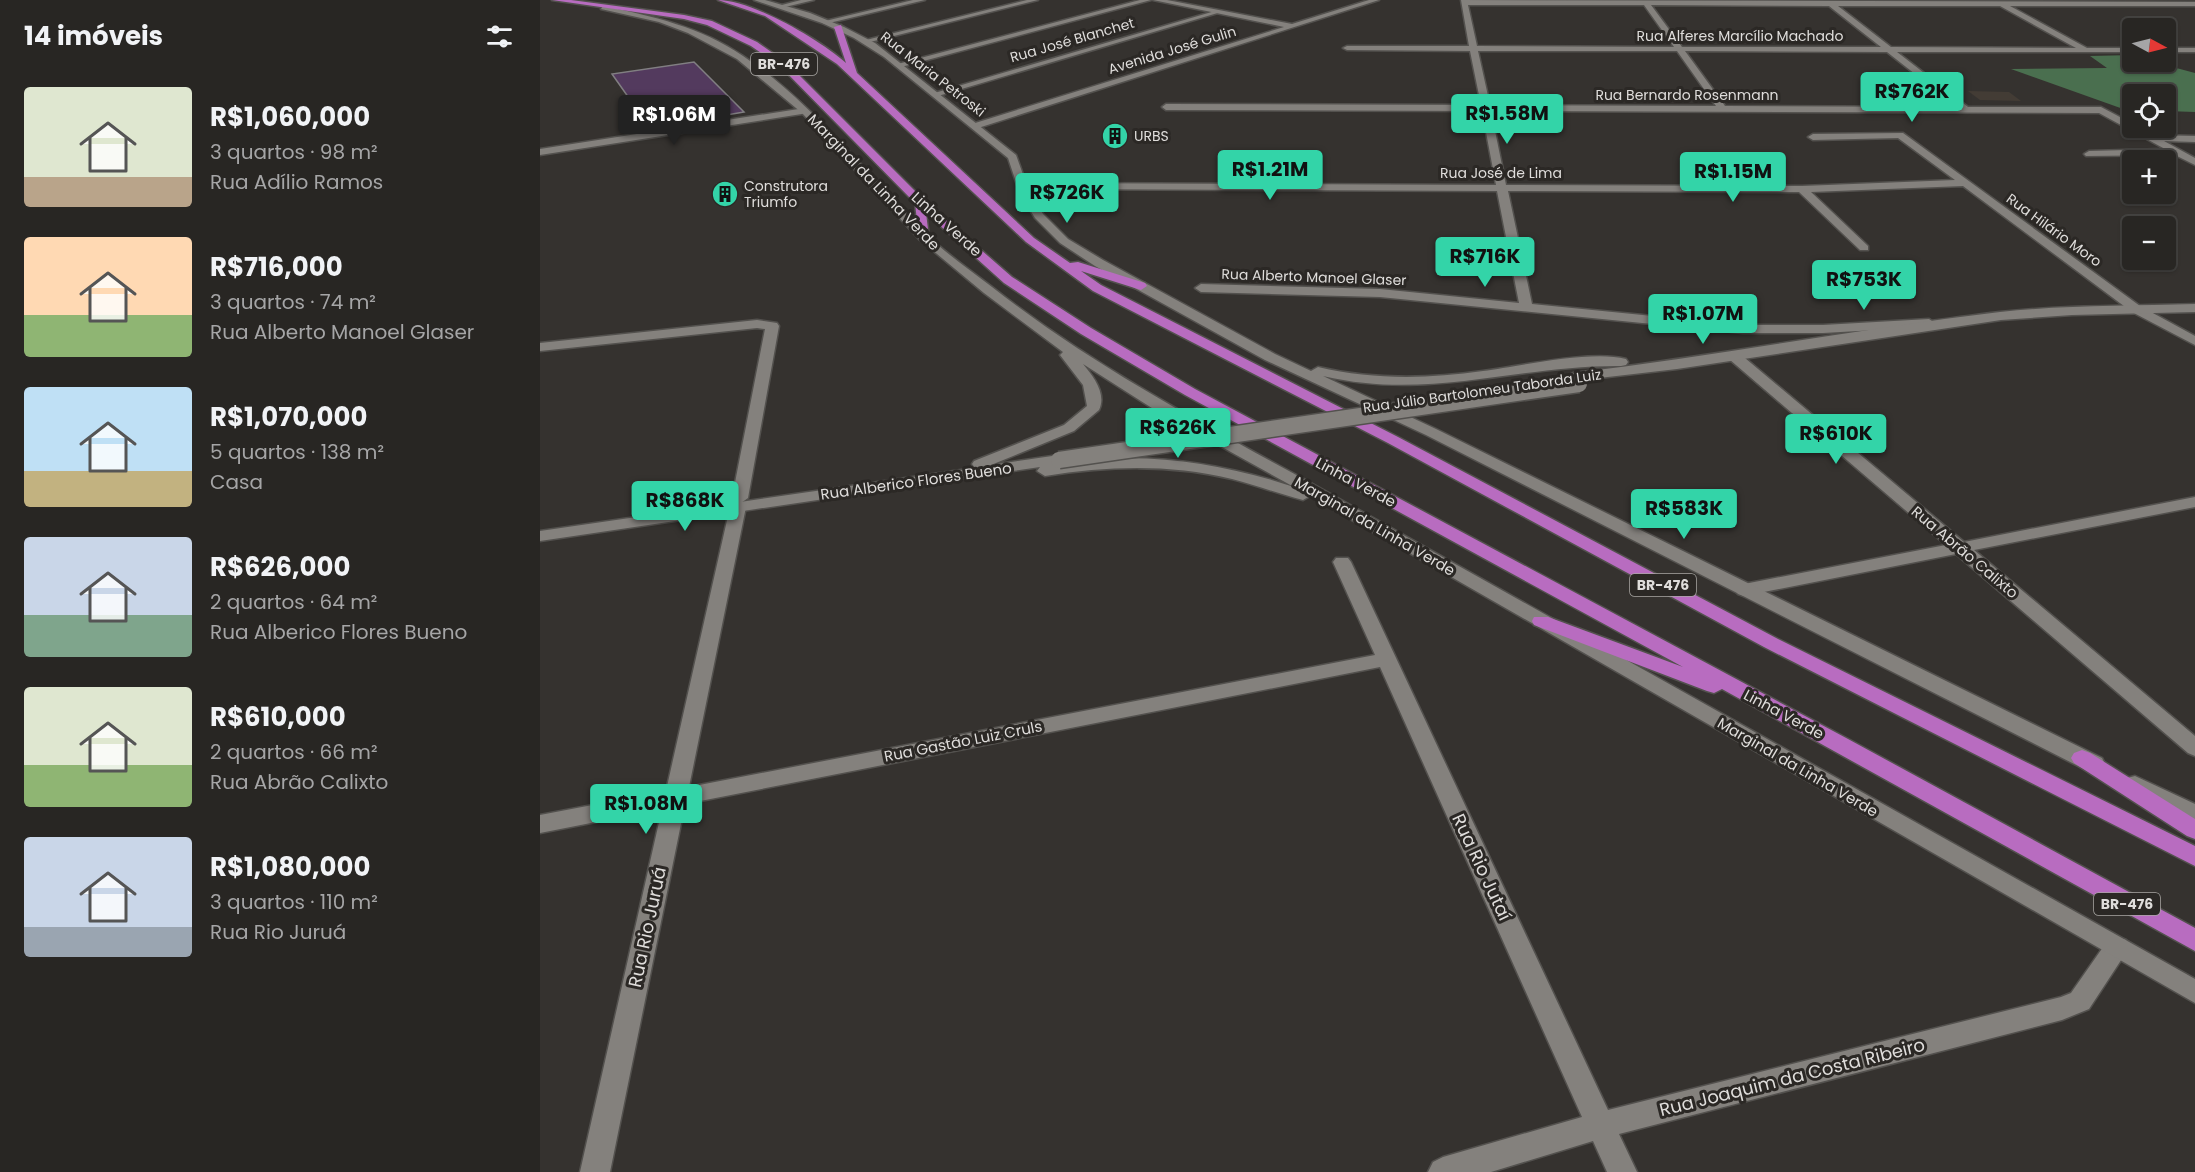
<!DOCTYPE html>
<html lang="pt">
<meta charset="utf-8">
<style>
:root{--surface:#282623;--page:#302e2b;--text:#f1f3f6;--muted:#a5a5a6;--line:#444341;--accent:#33d4a8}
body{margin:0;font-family:Poppins,sans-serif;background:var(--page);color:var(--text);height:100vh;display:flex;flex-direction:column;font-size:22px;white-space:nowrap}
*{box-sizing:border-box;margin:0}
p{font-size:20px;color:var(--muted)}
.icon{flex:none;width:33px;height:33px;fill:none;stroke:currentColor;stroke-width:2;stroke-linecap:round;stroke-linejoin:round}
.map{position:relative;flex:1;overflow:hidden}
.panel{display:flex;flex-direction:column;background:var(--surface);width:540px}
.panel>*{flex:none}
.needle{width:39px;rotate:97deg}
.tools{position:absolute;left:1582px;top:18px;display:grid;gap:12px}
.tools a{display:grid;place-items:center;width:54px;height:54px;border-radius:6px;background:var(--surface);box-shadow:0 2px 4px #0004,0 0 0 2px var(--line);font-size:30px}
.price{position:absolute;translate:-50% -51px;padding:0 14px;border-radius:6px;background:var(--accent);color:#111;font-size:20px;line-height:39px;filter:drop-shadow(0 2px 3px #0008)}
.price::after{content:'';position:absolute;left:50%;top:36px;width:18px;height:14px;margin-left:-9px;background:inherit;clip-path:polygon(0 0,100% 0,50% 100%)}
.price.selected{background:#222;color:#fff}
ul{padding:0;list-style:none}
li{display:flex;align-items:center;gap:18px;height:150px;padding:0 24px}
li span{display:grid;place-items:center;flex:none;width:168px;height:120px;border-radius:6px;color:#555}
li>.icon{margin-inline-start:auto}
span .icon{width:72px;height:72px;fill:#fffc;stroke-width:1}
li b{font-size:26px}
h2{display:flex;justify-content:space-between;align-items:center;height:72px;padding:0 24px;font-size:26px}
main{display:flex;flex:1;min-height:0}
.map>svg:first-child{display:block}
.built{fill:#433c35}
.forest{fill:#4a6f4f}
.building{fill:#533a5e;stroke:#817f82;stroke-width:1.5}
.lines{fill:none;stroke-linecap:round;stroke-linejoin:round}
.minor-casing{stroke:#53514e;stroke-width:3}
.tertiary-casing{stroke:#53514e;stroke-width:3}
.secondary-casing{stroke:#53514e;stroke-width:3}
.trunk-casing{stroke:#53514e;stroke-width:3}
.minor{fill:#84817d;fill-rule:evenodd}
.tertiary{fill:#84817d;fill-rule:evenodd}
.secondary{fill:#84817d;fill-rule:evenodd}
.trunk{fill:#b86cc0;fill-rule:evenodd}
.secondary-bridge-casing{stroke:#53514e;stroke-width:19;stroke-linecap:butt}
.secondary-bridge{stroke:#84817d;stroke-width:16}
.labels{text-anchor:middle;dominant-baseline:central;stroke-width:6;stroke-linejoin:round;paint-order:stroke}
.far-street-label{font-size:14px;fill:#dfdddb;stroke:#2b2825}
.shield{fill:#2b2825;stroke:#a9a7a4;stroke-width:1.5}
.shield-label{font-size:14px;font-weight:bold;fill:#dfdddb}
.far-poi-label{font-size:14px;fill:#dfdddb;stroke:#2b2825;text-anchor:start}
.street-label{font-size:15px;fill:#dfdddb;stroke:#2b2825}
.near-street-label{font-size:18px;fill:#dfdddb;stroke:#2b2825}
</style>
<main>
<section class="panel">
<h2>14 imóveis<svg class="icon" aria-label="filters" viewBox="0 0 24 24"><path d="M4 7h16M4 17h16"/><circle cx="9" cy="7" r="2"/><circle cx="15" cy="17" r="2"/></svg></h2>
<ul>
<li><span style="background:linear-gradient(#dfe7d0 75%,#b9a48a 0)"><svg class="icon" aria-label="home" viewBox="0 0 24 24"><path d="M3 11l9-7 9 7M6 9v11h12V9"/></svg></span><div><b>R$1,060,000</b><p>3 quartos · 98 m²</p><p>Rua Adílio Ramos</p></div></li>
<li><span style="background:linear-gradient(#ffd9b3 65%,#8fb573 0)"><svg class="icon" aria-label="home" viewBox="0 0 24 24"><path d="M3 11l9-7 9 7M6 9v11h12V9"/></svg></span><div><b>R$716,000</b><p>3 quartos · 74 m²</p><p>Rua Alberto Manoel Glaser</p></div></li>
<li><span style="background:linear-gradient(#bfe0f5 70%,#c2b280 0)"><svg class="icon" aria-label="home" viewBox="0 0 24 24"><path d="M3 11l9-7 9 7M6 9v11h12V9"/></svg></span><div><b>R$1,070,000</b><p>5 quartos · 138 m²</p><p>Casa</p></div></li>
<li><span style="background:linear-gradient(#c9d6e8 65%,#7fa58c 0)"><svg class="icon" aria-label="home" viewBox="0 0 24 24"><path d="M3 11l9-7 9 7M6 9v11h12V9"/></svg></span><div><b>R$626,000</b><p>2 quartos · 64 m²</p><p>Rua Alberico Flores Bueno</p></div></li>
<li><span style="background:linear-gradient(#dfe7d0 65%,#8fb573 0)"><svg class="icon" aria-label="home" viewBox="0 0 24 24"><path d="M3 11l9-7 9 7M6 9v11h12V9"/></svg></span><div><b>R$610,000</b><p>2 quartos · 66 m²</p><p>Rua Abrão Calixto</p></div></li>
<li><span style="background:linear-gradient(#c9d6e8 75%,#9aa5b1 0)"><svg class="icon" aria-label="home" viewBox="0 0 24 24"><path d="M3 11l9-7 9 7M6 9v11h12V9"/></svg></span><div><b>R$1,080,000</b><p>3 quartos · 110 m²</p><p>Rua Rio Juruá</p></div></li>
</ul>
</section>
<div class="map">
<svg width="1655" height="1172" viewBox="0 0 1655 1172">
<rect width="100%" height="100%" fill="#35322f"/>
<polygon class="built" points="1428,91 1469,92 1481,101 1440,100"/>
<polygon class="forest" points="1593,55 1593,62 1614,62 1655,73 1655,112 1626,111 1626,94 1593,94 1593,110 1586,110 1471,69 1567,68 1550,56"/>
<polygon class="building" points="154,62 204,112 110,128 72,74"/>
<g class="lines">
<g class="minor-casing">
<g id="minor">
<polygon points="261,0 274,0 241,8 238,6"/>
<polygon points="373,0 385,0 285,24 281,22"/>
<polygon points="487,0 498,0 326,43 322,41"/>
<polygon points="600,0 611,0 361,67 354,65"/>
<path d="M921 0 1655 2V6H1470L1547 48H1593V52H1357L1428 107H1561L1593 124V128H1599L1614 135 1655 136V142L1624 141 1655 158V165L1635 155 1546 156 1544 154 1549 151 1625 149 1559 113 951 111 966 185 1262 186 1415 180 1358 138 1273 140 1268 137 1273 134 1363 133 1600 306 1655 336V345L1592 312 1423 186 1271 192 1328 246V250H1320L1259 192 968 191 992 304 1203 325H1283L1389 319 1395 323 1389 327 1283 333H1203L840 297 661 292 655 288 661 284 840 289 979 303 957 191 498 189 477 182 482 179 498 183 956 185 942 111 626 110 622 107 626 104 941 105 930 51 807 50 803 48 807 46H929ZM928 5H1104L1134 47 937 46ZM1111 5 1289 6 1341 47H1142ZM1298 6H1460L1536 48 1351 47ZM938 51H1137L1176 106 950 105ZM1145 51 1347 52 1417 107 1185 106Z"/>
<polygon points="675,11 681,12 398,96 391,94"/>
<rect x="1626" y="48" width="29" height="4"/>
<polygon points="265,108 269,111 268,113 0,155 0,149"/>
<polygon points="217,320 237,323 239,326 208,498 201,503 206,507 149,787 835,655 793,562 796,558 808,558 811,562 1068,1110 1521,997 1531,993 1568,940 1577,937 1586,940 1589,948 1549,1009 1522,1020 1079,1134 1097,1172 1067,1172 1053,1141 951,1172 888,1172 893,1162 903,1157 1042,1117 840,667 145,804 70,1172 40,1172 122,809 0,833 0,815 126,791 190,507 197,502 192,498 225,329 217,328 0,351 0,343"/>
<polygon points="1194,352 1199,353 1424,542 1655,497 1655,507 1434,550 1655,736 1655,756 1648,753 1416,554 1204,596 1198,594 1195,590 1198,586 1204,584 1406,545 1189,359 1187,356 1189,353"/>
</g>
</g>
<g class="tertiary-casing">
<polygon id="tertiary" points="613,0 627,0 752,24 829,0 839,0 438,128 432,128 432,124 744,27"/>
</g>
<g class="secondary-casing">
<g id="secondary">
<path d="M214 0H225L270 13 304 27 335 43 476 155 490 194 503 214 528 239 563 260 735 354 771 371 778 367C833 380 887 379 943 371 981 366 1051 350 1086 359L1088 362 1086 365 1081 366C977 365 889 401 783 376L896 429 1562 758 1565 764 1562 770 1554 772 1546 770 886 435 725 360 555 266 520 243 495 218 480 194 468 158 344 57 314 38 282 23Z"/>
<path d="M63 6C112 16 161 27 203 56 273 103 326 173 385 233 405 253 430 270 452 287 550 364 659 422 769 482L1655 979V1003L770 496 763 500C739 494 716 485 692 479 629 464 569 466 505 476L497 471 500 467 0 541V531L435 468 432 464 434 461 524 425 547 406 543 385 520 355 523 352 444 293 379 239 262 113 197 59 148 33 119 22 61 9ZM543 364 615 410 754 487C679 462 603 451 524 463L527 460 519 455 451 465 534 431 559 410C567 394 553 376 543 364Z"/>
<path d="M1655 304V312L1532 315 1461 320 1137 369 1033 381 1026 377 1033 373C1176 356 1317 329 1460 312 1524 305 1590 306 1655 304Z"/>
<polygon points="1595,776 1655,804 1655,823 1587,790 1584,784 1587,778"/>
</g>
</g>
<g class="trunk-casing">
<g id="trunk">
<polygon points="12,0 31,0 144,15 172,21 217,42 247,63 384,200 472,277 551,328 655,389 1308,739 1655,928 1655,951 1182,689 1174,693 1167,691 994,625 992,621 994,617 1008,617 1143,667 645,395 541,334 464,283 386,213 389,237 383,240 379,239 375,203 241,67 211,46 167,25 144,19"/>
<path d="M178 0C212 0 280 40 306 63L294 27 301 25 317 73 494 238 530 263 538 262 605 283 607 286 601 290 541 271 561 285 858 437 1238 639 1655 846V866L1224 647 848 443 553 291 486 242 297 64 225 16Z"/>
<polygon points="1542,750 1550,753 1655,819 1655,839 1647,836 1534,763 1531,758 1534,753"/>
</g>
</g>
<use href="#minor" class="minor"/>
<use href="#tertiary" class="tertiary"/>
<use href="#secondary" class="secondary"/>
<use href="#trunk" class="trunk"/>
<g class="secondary-bridge-casing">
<polyline id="secondary-bridge" points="519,460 1039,384"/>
</g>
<use href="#secondary-bridge" class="secondary-bridge"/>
</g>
<defs>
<g id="building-disc" transform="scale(1.35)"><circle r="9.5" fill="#33d4a8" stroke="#2b2825"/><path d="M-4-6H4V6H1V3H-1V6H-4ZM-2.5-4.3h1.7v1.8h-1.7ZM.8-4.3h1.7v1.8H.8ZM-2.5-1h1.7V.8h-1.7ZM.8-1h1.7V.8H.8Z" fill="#111"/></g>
</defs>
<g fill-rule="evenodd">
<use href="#building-disc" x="575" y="136"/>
<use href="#building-disc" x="185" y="194"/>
</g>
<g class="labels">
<g class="far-street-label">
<text x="1200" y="36">Rua Alferes Marcílio Machado</text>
<text transform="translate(532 40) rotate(-16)">Rua José Blanchet</text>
<text transform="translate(632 50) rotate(-17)">Avenida José Gulin</text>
<text transform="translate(393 74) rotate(38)">Rua Maria Petroski</text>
<text x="1147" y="95">Rua Bernardo Rosenmann</text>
<text x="961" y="173">Rua José de Lima</text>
<text transform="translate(1514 230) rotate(36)">Rua Hilário Moro</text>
<text transform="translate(774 277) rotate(2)">Rua Alberto Manoel Glaser</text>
<text transform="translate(942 391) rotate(-8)">Rua Júlio Bartolomeu Taborda Luiz</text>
</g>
<g class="shield">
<rect x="211" y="53" width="66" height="22" rx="4.5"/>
<rect x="1090" y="574" width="66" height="22" rx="4.5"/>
<rect x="1554" y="893" width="66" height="22" rx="4.5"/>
</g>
<g class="shield-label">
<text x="244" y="64">BR-476</text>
<text x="1123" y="585">BR-476</text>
<text x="1587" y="904">BR-476</text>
</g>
<g class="far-poi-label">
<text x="594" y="136">URBS</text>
<text x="204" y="186">Construtora<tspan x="204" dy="16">Triumfo</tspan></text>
</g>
<g class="street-label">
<text transform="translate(334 182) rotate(46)">Marginal da Linha Verde</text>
<text transform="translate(407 224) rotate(42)">Linha Verde</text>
<text transform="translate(376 481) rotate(-8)">Rua Alberico Flores Bueno</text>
<text transform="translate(816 482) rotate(28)">Linha Verde</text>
<text transform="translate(835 526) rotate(30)">Marginal da Linha Verde</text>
<text transform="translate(1425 552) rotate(40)">Rua Abrão Calixto</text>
<text transform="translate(1244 714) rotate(28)">Linha Verde</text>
<text transform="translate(423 741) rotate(-11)">Rua Gastão Luiz Cruls</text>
<text transform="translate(1258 767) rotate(30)">Marginal da Linha Verde</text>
</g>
<g class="near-street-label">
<text transform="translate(942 867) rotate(65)">Rua Rio Jutaí</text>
<text transform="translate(107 927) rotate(-78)">Rua Rio Juruá</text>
<text transform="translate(1252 1077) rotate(-14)">Rua Joaquim da Costa Ribeiro</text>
</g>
</g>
</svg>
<div class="tools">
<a><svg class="needle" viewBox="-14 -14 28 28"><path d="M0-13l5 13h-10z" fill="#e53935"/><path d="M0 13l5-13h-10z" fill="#a5a5a6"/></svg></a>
<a><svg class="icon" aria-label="locate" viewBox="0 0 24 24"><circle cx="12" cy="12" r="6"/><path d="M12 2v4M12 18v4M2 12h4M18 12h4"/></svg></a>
<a>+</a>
<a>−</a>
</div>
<b class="price" style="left:1372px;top:123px">R$762K</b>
<b class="price" style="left:967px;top:145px">R$1.58M</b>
<b class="price selected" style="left:134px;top:146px">R$1.06M</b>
<b class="price" style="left:730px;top:201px">R$1.21M</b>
<b class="price" style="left:1193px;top:203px">R$1.15M</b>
<b class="price" style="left:527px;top:224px">R$726K</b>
<b class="price" style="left:945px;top:288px">R$716K</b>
<b class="price" style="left:1324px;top:311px">R$753K</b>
<b class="price" style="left:1163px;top:345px">R$1.07M</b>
<b class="price" style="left:638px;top:459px">R$626K</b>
<b class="price" style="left:1296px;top:465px">R$610K</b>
<b class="price" style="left:145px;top:532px">R$868K</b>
<b class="price" style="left:1144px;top:540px">R$583K</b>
<b class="price" style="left:106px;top:835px">R$1.08M</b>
</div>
</main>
